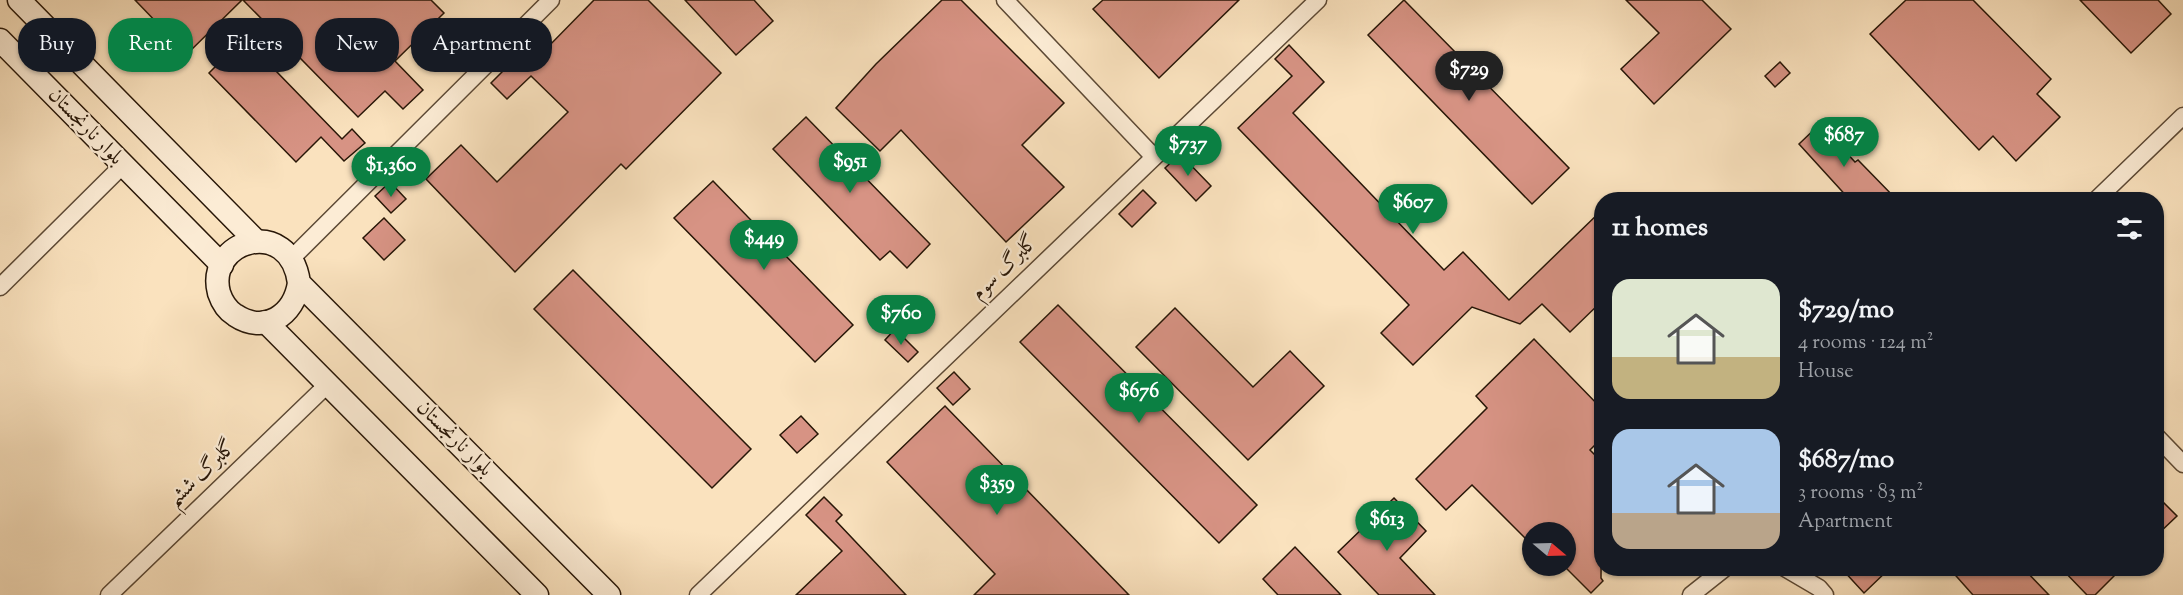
<!DOCTYPE html>
<meta charset="utf-8">
<style>
:root{--surface:#171b24;--page:#20242c;--text:#f1f3f6;--muted:#9ea1a6;--accent:#0b8043}
body{margin:0;font-family:"Sorts Mill Goudy",Amiri,serif;background:var(--page);color:var(--text);height:100vh;display:flex;flex-direction:column;font-size:22px;white-space:nowrap}
*{box-sizing:border-box;margin:0}
p{font-size:20px;color:var(--muted)}
.icon{flex:none;width:33px;height:33px;fill:none;stroke:currentColor;stroke-width:2;stroke-linecap:round;stroke-linejoin:round}
.map{position:relative;flex:1;overflow:hidden}
.sheet{position:absolute;left:1594px;top:192px;width:570px;height:384px;display:flex;flex-direction:column;background:var(--surface);border-radius:24px;box-shadow:0 2px 4px #0004}
.sheet>*{flex:none}
.hud{position:absolute;left:18px;top:18px;width:570px;height:54px;display:flex;gap:12px}
.needle{width:39px;rotate:109deg}
.tools{position:absolute;left:1522px;top:522px;display:grid;gap:12px}
.tools a{display:grid;place-items:center;width:54px;height:54px;border-radius:50%;background:var(--surface);box-shadow:0 2px 4px #0004;font-size:30px}
.price{position:absolute;translate:-50% -51px;padding:0 14px;border-radius:21px;background:var(--accent);color:#fff;font-size:20px;line-height:39px;filter:drop-shadow(0 2px 3px #0008)}
.price::after{content:'';position:absolute;left:50%;top:36px;width:18px;height:14px;margin-left:-9px;background:inherit;clip-path:polygon(0 0,100% 0,50% 100%)}
.price.active{background:#222;color:#fff}
ul{padding:0;list-style:none}
li{display:flex;align-items:center;gap:18px;height:150px;padding:0 18px}
li span{display:grid;place-items:center;flex:none;width:168px;height:120px;border-radius:18px;color:#555}
li>.icon{margin-inline-start:auto}
span .icon{width:72px;height:72px;fill:#fffc;stroke-width:1}
li b{font-size:26px}
h2{display:flex;justify-content:space-between;align-items:center;height:72px;padding:0 18px;font-size:26px}
.pill{padding:0 21px;border-radius:24px;background:var(--surface);box-shadow:0 2px 4px #0004;font-size:21px;line-height:54px}
.pill.active{background:var(--accent);color:#fff}
.map>svg:first-child{display:block}
.building{fill:#d79384;stroke:#271607;stroke-width:1.5}
.lines{fill:none;stroke-linecap:round;stroke-linejoin:round}
.street-casing{stroke:#5c4935;stroke-width:19}
.secondary-casing{stroke:#271607;stroke-width:25}
.street{stroke:#fcecd5;stroke-width:16}
.secondary{stroke:#fcecd5;stroke-width:22}
.labels{text-anchor:middle;dominant-baseline:central;stroke-width:4.5;stroke-linejoin:round;paint-order:stroke}
.street-label{font-size:21px;fill:#271607;stroke:#fcecd5}
</style>
<div class="map">
<svg width="2183" height="595" viewBox="0 0 2183 595">
<rect width="100%" height="100%" fill="#fae2be"/>
<filter id="stains"><feTurbulence type="fractalNoise" baseFrequency=".00333" numOctaves="4"/><feColorMatrix values="0 0 0 0 .2 0 0 0 0 .09 0 0 0 0 .02 0 0 0 .5 -.17"/></filter>
<radialGradient id="worn" r=".72"><stop offset=".6" stop-color="#630" stop-opacity="0"/><stop offset="1" stop-color="#630" stop-opacity=".3"/></radialGradient>
<g class="building">
<polygon points="135,0 242,0 187,54"/>
<polygon points="243,0 431,0 444,13 395,61 423,90 403,109 385,91 358,117"/>
<polygon points="594,0 648,0 721,73 626,169 621,164 515,272 426,179 461,145 497,182 568,112 531,76 507,99 491,83 508,66 504,61 533,34 546,49"/>
<polygon points="685,0 754,0 773,21 736,55"/>
<polygon points="942,0 961,0 1064,103 1022,145 1064,187 1006,242 901,130 880,151 836,108 876,64"/>
<polygon points="1103,0 1239,0 1159,78 1093,9"/>
<polygon points="1404,0 1569,168 1532,204 1368,35"/>
<polygon points="1626,0 1702,0 1731,29 1654,104 1621,69 1659,33"/>
<polygon points="1906,0 1973,0 2051,79 2037,94 2060,117 2016,161 1993,136 1979,150 1870,34"/>
<polygon points="2080,0 2158,0 2171,14 2131,53"/>
<polygon points="244,38 342,139 352,129 365,143 344,161 321,137 296,162 209,73"/>
<polygon points="1289,45 1324,82 1293,113 1444,270 1463,252 1509,300 1602,210 1602,301 1570,332 1542,304 1520,324 1472,307 1413,365 1381,333 1409,305 1238,128 1292,76 1275,59"/>
<polygon points="1780,62 1790,73 1775,87 1765,76"/>
<polygon points="806,117 930,244 907,268 890,251 880,260 773,149"/>
<polygon points="1820,124 1855,162 1858,160 1897,200 1850,200 1799,144"/>
<polygon points="1180,154 1211,186 1196,201 1165,168"/>
<polygon points="713,181 853,325 815,362 674,218"/>
<polygon points="390,182 406,199 391,213 375,196"/>
<polygon points="1143,190 1156,203 1132,227 1119,214"/>
<polygon points="384,218 405,240 384,260 363,238"/>
<polygon points="573,270 751,449 712,488 534,309"/>
<polygon points="1058,305 1257,505 1219,543 1020,342"/>
<polygon points="1175,308 1253,387 1290,351 1324,386 1248,460 1136,347"/>
<polygon points="895,329 918,352 908,362 885,340"/>
<polygon points="1534,339 1602,409 1602,438 1590,450 1602,462 1601,578 1603,581 1591,593 1566,568 1566,532 1533,532 1533,546 1472,485 1446,510 1416,479 1487,408 1476,396"/>
<polygon points="954,372 970,389 953,405 937,388"/>
<polygon points="945,406 1129,595 974,595 995,574 887,462"/>
<polygon points="801,416 818,434 797,453 780,435"/>
<polygon points="2157,496 2177,516 2157,535"/>
<polygon points="824,497 842,515 836,521 906,595 796,595 842,551 806,515"/>
<polygon points="1394,498 1426,531 1400,558 1435,595 1379,595 1338,552"/>
<polygon points="1295,547 1341,595 1278,595 1263,579"/>
<polygon points="1841,568 1890,568 1864,593"/>
<polygon points="1949,568 2023,568 2049,595 1973,595"/>
<polygon points="2061,568 2122,568 2095,595 2087,595"/>
</g>
<g class="lines">
<g class="street-casing">
<g id="street">
<polyline points="1005,0 1154,157"/>
<polyline points="2096,200 2183,116"/>
<polyline points="292,258 551,0"/>
<polyline points="0,287 123,165"/>
<polyline points="2157,437 2183,464"/>
<polyline points="1785,568 1819,588 1825,595"/>
<polyline points="109,595 327,385"/>
<polyline points="698,595 1318,0"/>
<polyline points="1691,595 1725,568"/>
</g>
</g>
<g class="secondary-casing">
<g id="secondary">
<polyline points="19,0 256,241"/>
<polyline points="0,40 222,265"/>
<path d="M299 283C294 315 265 335 235 315 227 310 222 302 219 293 205 240 290 215 299 283L609 595"/>
<polyline points="266,322 537,595"/>
</g>
</g>
<use href="#street" class="street"/>
<use href="#secondary" class="secondary"/>
</g>
<g class="labels">
<g class="street-label">
<text transform="translate(85 127) rotate(46)">بلوار نارنجستان</text>
<text transform="translate(1005 268) rotate(-44)">گلبرگ سوم</text>
<text transform="translate(454 439) rotate(45)">بلوار نارنجستان</text>
<text transform="translate(202 474) rotate(-44)">گلبرگ ششم</text>
</g>
</g>
<rect width="100%" height="100%" filter="url(#stains)"/>
<rect width="100%" height="100%" fill="url(#worn)"/>
</svg>
<div class="tools">
<a><svg class="needle" viewBox="-14 -14 28 28"><path d="M0-13l5 13h-10z" fill="#e53935"/><path d="M0 13l5-13h-10z" fill="#9ea1a6"/></svg></a>
</div>
<b class="price active" style="left:1469px;top:102px">$729</b>
<b class="price" style="left:1844px;top:168px">$687</b>
<b class="price" style="left:1188px;top:177px">$737</b>
<b class="price" style="left:850px;top:194px">$951</b>
<b class="price" style="left:391px;top:198px">$1,360</b>
<b class="price" style="left:1413px;top:235px">$607</b>
<b class="price" style="left:764px;top:271px">$449</b>
<b class="price" style="left:901px;top:346px">$760</b>
<b class="price" style="left:1139px;top:424px">$676</b>
<b class="price" style="left:997px;top:516px">$359</b>
<b class="price" style="left:1387px;top:552px">$613</b>
<div class="hud">
<a class="pill">Buy</a>
<a class="pill active">Rent</a>
<a class="pill">Filters</a>
<a class="pill">New</a>
<a class="pill">Apartment</a>
</div>
<section class="sheet">
<h2>11 homes<svg class="icon" aria-label="filters" viewBox="0 0 24 24"><path d="M4 7h16M4 17h16"/><circle cx="9" cy="7" r="2"/><circle cx="15" cy="17" r="2"/></svg></h2>
<ul>
<li><span style="background:linear-gradient(#dfe7d0 65%,#c2b280 0)"><svg class="icon" aria-label="home" viewBox="0 0 24 24"><path d="M3 11l9-7 9 7M6 9v11h12V9"/></svg></span><div><b>$729/mo</b><p>4 rooms · 124 m²</p><p>House</p></div></li>
<li><span style="background:linear-gradient(#a9c7e8 70%,#b9a48a 0)"><svg class="icon" aria-label="home" viewBox="0 0 24 24"><path d="M3 11l9-7 9 7M6 9v11h12V9"/></svg></span><div><b>$687/mo</b><p>3 rooms · 83 m²</p><p>Apartment</p></div></li>
</ul>
</section>
</div>
